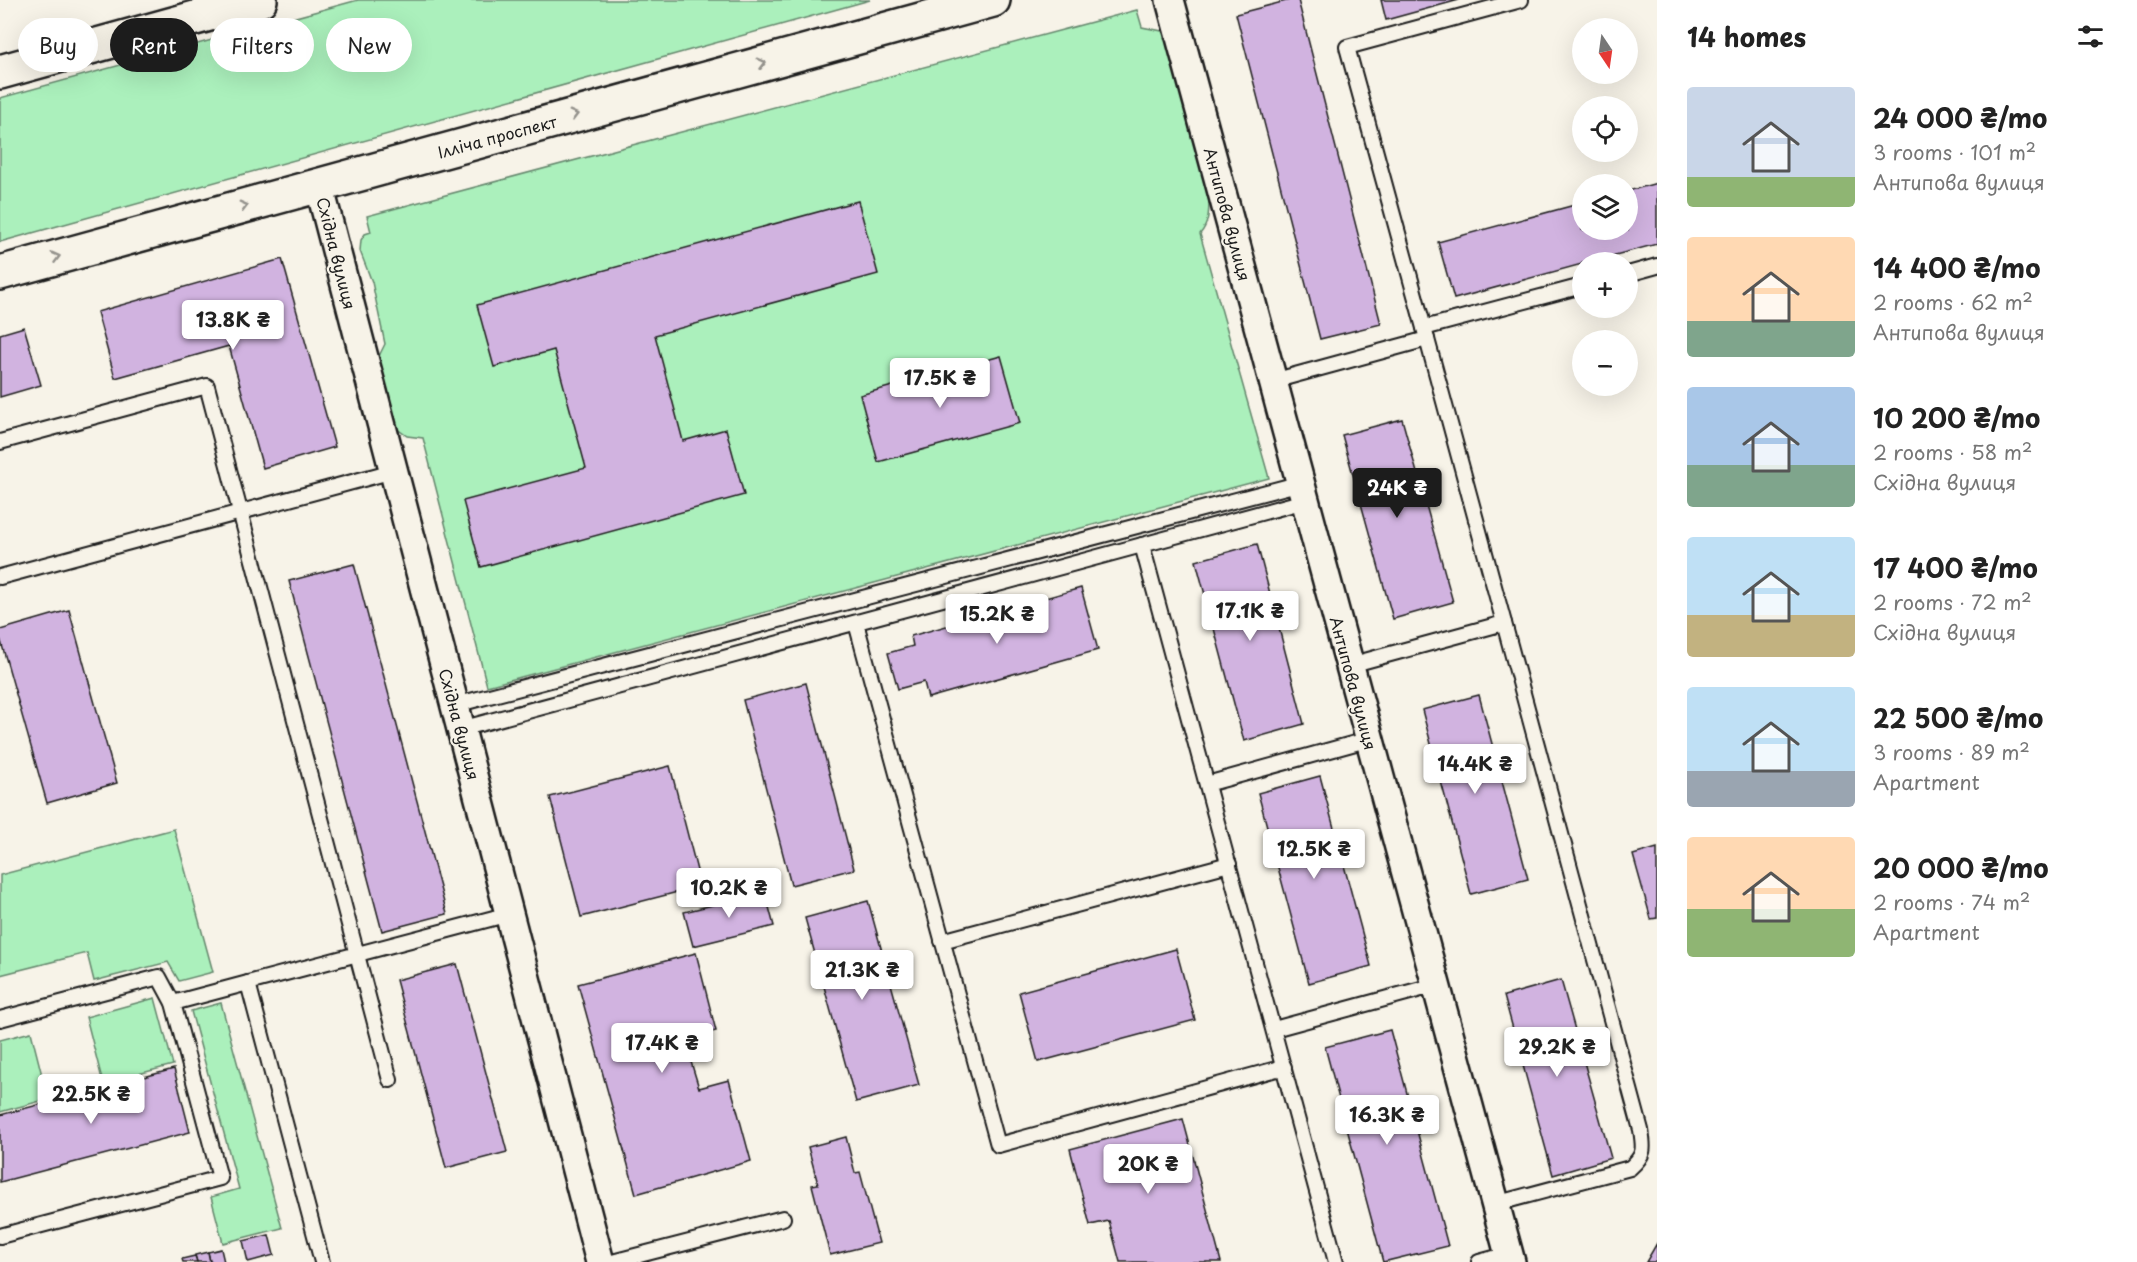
<!DOCTYPE html>
<meta charset="utf-8">
<style>
:root{--surface:#fff;--page:#f2f2f2;--text:#222;--muted:#767676;--accent:#1c1c1c}
body{margin:0;font-family:"Playpen Sans",sans-serif;background:var(--page);color:var(--text);height:100vh;display:flex;flex-direction:column;font-size:22px;white-space:nowrap}
*{box-sizing:border-box;margin:0}
p{font-size:20px;color:var(--muted)}
.icon{flex:none;width:33px;height:33px;fill:none;stroke:currentColor;stroke-width:2;stroke-linecap:round;stroke-linejoin:round}
.map{position:relative;flex:1;overflow:hidden}
.details{display:flex;flex-direction:column;background:var(--surface);width:480px}
.details>*{flex:none}
.top-card{position:absolute;left:18px;top:18px;width:570px;height:54px;display:flex;gap:12px}
.needle{width:39px;rotate:167deg}
.buttons{position:absolute;left:1572px;top:18px;display:grid;gap:12px}
.buttons a{display:grid;place-items:center;width:66px;height:66px;border-radius:50%;background:var(--surface);box-shadow:0 6px 24px #0002;font-size:30px}
.price{position:absolute;translate:-50% -51px;padding:0 14px;border-radius:6px;background:#fff;color:#222;font-size:20px;line-height:39px;filter:drop-shadow(0 2px 3px #0008)}
.price::after{content:'';position:absolute;left:50%;top:36px;width:18px;height:14px;margin-left:-9px;background:inherit;clip-path:polygon(0 0,100% 0,50% 100%)}
.price.on{background:var(--accent);color:#fff}
ul{padding:0;list-style:none}
li{display:flex;align-items:center;gap:18px;height:150px;padding:0 30px}
li span{display:grid;place-items:center;flex:none;width:168px;height:120px;border-radius:6px;color:#555}
li>.icon{margin-inline-start:auto}
span .icon{width:72px;height:72px;fill:#fffc;stroke-width:1}
li b{font-size:26px}
h2{display:flex;justify-content:space-between;align-items:center;height:72px;padding:0 30px;font-size:26px}
.chip{padding:0 21px;border-radius:27px;background:var(--surface);box-shadow:0 6px 24px #0002;font-size:21px;line-height:54px}
.chip.on{background:var(--accent);color:#fff}
main{display:flex;flex:1;min-height:0}
.map>svg:first-child{display:block}
.green{fill:#abf0bc;stroke:#64866c;stroke-width:1.5}
.building{fill:#d1b3e0;stroke:#1c1c1c;stroke-width:1.5}
.lines{fill:none;stroke-linecap:round;stroke-linejoin:round}
.service-casing{stroke:#1c1c1c;stroke-width:18}
.minor-casing{stroke:#1c1c1c;stroke-width:32}
.secondary-casing{stroke:#1c1c1c;stroke-width:38}
.service{stroke:#f7f3e8;stroke-width:14}
.minor{stroke:#f7f3e8;stroke-width:27}
.secondary{stroke:#f7f3e8;stroke-width:33}
.oneway{stroke:#94928c}
.labels{text-anchor:middle;dominant-baseline:central;stroke-width:4.5;stroke-linejoin:round;paint-order:stroke}
.street-label{font-size:16px;fill:#1c1c1c;stroke:#f7f3e8}
</style>
<main>
<div class="map">
<svg width="1657" height="1262" viewBox="0 0 1657 1262">
<rect width="100%" height="100%" fill="#f7f3e8"/>
<filter id="ink" filterUnits="userSpaceOnUse"><feTurbulence type="fractalNoise" baseFrequency=".0167" numOctaves="2"/><feDisplacementMap in="SourceGraphic" scale="12" xChannelSelector="R" yChannelSelector="G"/><feConvolveMatrix kernelMatrix="1 2 1 2 8 2 1 2 1" color-interpolation-filters="sRGB"/></filter>
<g filter="url(#ink)">
<g class="green">
<polygon points="358,0 870,0 0,242 0,98"/>
<path d="M1137 10 1142 27 1162 31 1173 44 1209 198C1209 211 1209 224 1200 234L1269 478 487 686 423 438 407 436 393 426 377 360 385 344 372 282 360 251 361 240 365 234 371 232 367 216Z"/>
<polygon points="174,829 213,972 179,981 168,962 94,981 87,953 0,975 0,875"/>
<polygon points="155,998 173,1065 103,1083 86,1017"/>
<polygon points="221,1003 282,1228 223,1243 211,1197 239,1189 191,1011"/>
<polygon points="31,1032 48,1099 0,1112 0,1040"/>
</g>
<g class="building">
<polygon points="1290,0 1298,0 1381,324 1320,339 1236,14"/>
<polygon points="1381,0 1459,0 1386,20"/>
<polygon points="1657,183 1657,244 1589,262 1582,262 1582,264 1454,299 1438,242 1582,203 1582,230 1628,230 1628,191"/>
<polygon points="858,201 878,274 655,335 683,441 726,429 744,495 481,567 463,501 586,468 554,350 494,367 477,305"/>
<polygon points="282,259 335,447 263,468 229,346 115,378 97,312"/>
<polygon points="24,327 41,385 0,397 0,334"/>
<polygon points="1001,356 1020,423 878,462 860,395"/>
<polygon points="1402,419 1453,602 1393,619 1342,435"/>
<polygon points="1257,544 1304,724 1244,741 1196,561"/>
<polygon points="354,564 447,914 382,931 289,581"/>
<polygon points="1081,588 1098,650 928,698 924,682 898,689 888,653 913,646 911,636"/>
<polygon points="69,610 117,783 47,803 0,638 0,630"/>
<polygon points="806,683 854,869 791,885 743,700"/>
<polygon points="1479,695 1528,879 1471,894 1422,710"/>
<polygon points="670,766 701,886 581,917 550,797"/>
<polygon points="1320,776 1371,966 1309,983 1258,793"/>
<polygon points="1657,848 1657,918 1651,919 1633,855"/>
<polygon points="765,892 774,926 693,946 684,912"/>
<polygon points="868,901 919,1085 856,1102 805,918"/>
<polygon points="1176,949 1195,1020 1038,1062 1019,992"/>
<polygon points="696,953 716,1031 684,1039 699,1088 729,1080 751,1161 636,1194 578,984"/>
<polygon points="457,964 507,1152 446,1168 396,980"/>
<polygon points="1561,980 1611,1158 1553,1175 1504,996"/>
<polygon points="1390,1030 1448,1246 1383,1262 1325,1047"/>
<polygon points="174,1069 190,1132 0,1182 0,1115"/>
<polygon points="1183,1119 1221,1262 1120,1262 1109,1221 1090,1225 1070,1149"/>
<polygon points="846,1137 855,1173 860,1172 879,1243 830,1255 812,1185 818,1184 808,1147"/>
<polygon points="269,1235 274,1255 248,1262 243,1241"/>
<polygon points="1657,1243 1657,1262 1646,1262"/>
<polygon points="221,1249 224,1262 210,1262 208,1252"/>
<polygon points="208,1252 210,1262 197,1262 195,1255"/>
<polygon points="195,1256 197,1262 183,1262 182,1259"/>
</g>
<g class="lines">
<g class="service-casing">
<g id="service">
<polyline points="1628,274 1657,266"/>
<polyline points="1424,328 1582,286"/>
<polyline points="1273,381 1427,339 1347,47 1521,0"/>
<polyline points="0,442 207,386 390,1080"/>
<polyline points="1142,545 1336,1262"/>
<polyline points="0,577 393,471"/>
<polyline points="856,623 998,1145 1284,1067"/>
<polyline points="1350,665 1504,623 1427,339"/>
<polyline points="455,705 1301,483"/>
<polyline points="461,729 1305,501"/>
<polyline points="1207,784 1370,739"/>
<polyline points="942,941 1229,864"/>
<polyline points="248,983 509,914"/>
<polyline points="173,1003 248,983 322,1262"/>
<polyline points="0,1019 159,977 173,1003 220,1178 0,1236"/>
<polyline points="1274,1029 1436,985"/>
<path d="M1495 1204 1630 1168C1645 1155 1644 1149 1641 1130L1504 623"/>
<polyline points="612,1262 783,1218"/>
<polyline points="1479,1262 1509,1254"/>
</g>
</g>
<g class="minor-casing">
<g id="minor">
<polyline points="1170,0 1511,1262"/>
<polyline points="319,185 600,1262"/>
</g>
</g>
<g class="secondary-casing">
<g id="secondary">
<polyline points="0,72 260,0"/>
<polyline points="0,273 993,0"/>
</g>
</g>
<use href="#service" class="service"/>
<use href="#minor" class="minor"/>
<use href="#secondary" class="secondary"/>
</g>
<defs><path id="oneway-chevron" d="M-2-3.5L2.5 0L-2 3.5" fill="none" stroke-width="1.6" stroke-linecap="round" stroke-linejoin="round" transform="scale(1.5)"/></defs>
<g class="oneway">
<use href="#oneway-chevron" transform="translate(762 63) rotate(-15)"/>
<use href="#oneway-chevron" transform="translate(574 115) rotate(-15)"/>
<use href="#oneway-chevron" transform="translate(244 206) rotate(-15)"/>
<use href="#oneway-chevron" transform="translate(56 257) rotate(-15)"/>
</g>
</g>
<g class="labels">
<g class="street-label">
<text transform="translate(497 136) rotate(-15)">Ілліча проспект</text>
<text transform="translate(1228 214) rotate(75)">Антипова вулиця</text>
<text transform="translate(337 253) rotate(76)">Східна вулиця</text>
<text transform="translate(1354 683) rotate(75)">Антипова вулиця</text>
<text transform="translate(460 724) rotate(75)">Східна вулиця</text>
</g>
</g>
</svg>
<div class="buttons">
<a><svg class="needle" viewBox="-14 -14 28 28"><path d="M0-13l5 13h-10z" fill="#e53935"/><path d="M0 13l5-13h-10z" fill="#767676"/></svg></a>
<a><svg class="icon" aria-label="locate" viewBox="0 0 24 24"><circle cx="12" cy="12" r="6"/><path d="M12 2v4M12 18v4M2 12h4M18 12h4"/></svg></a>
<a><svg class="icon" aria-label="layers" viewBox="0 0 24 24"><path d="M12 4l9 5-9 5-9-5zM3 14l9 5 9-5"/></svg></a>
<a>+</a>
<a>−</a>
</div>
<b class="price" style="left:233px;top:351px">13.8K ₴</b>
<b class="price" style="left:940px;top:409px">17.5K ₴</b>
<b class="price on" style="left:1397px;top:519px">24K ₴</b>
<b class="price" style="left:1250px;top:642px">17.1K ₴</b>
<b class="price" style="left:997px;top:645px">15.2K ₴</b>
<b class="price" style="left:1475px;top:795px">14.4K ₴</b>
<b class="price" style="left:1314px;top:880px">12.5K ₴</b>
<b class="price" style="left:729px;top:919px">10.2K ₴</b>
<b class="price" style="left:862px;top:1001px">21.3K ₴</b>
<b class="price" style="left:662px;top:1074px">17.4K ₴</b>
<b class="price" style="left:1557px;top:1078px">29.2K ₴</b>
<b class="price" style="left:91px;top:1125px">22.5K ₴</b>
<b class="price" style="left:1387px;top:1146px">16.3K ₴</b>
<b class="price" style="left:1148px;top:1195px">20K ₴</b>
<div class="top-card">
<a class="chip">Buy</a>
<a class="chip on">Rent</a>
<a class="chip">Filters</a>
<a class="chip">New</a>
</div>
</div>
<section class="details">
<h2>14 homes<svg class="icon" aria-label="filters" viewBox="0 0 24 24"><path d="M4 7h16M4 17h16"/><circle cx="9" cy="7" r="2"/><circle cx="15" cy="17" r="2"/></svg></h2>
<ul>
<li><span style="background:linear-gradient(#c9d6e8 75%,#8fb573 0)"><svg class="icon" aria-label="home" viewBox="0 0 24 24"><path d="M3 11l9-7 9 7M6 9v11h12V9"/></svg></span><div><b>24 000 ₴/mo</b><p>3 rooms · 101 m²</p><p>Антипова вулиця</p></div></li>
<li><span style="background:linear-gradient(#ffd9b3 70%,#7fa58c 0)"><svg class="icon" aria-label="home" viewBox="0 0 24 24"><path d="M3 11l9-7 9 7M6 9v11h12V9"/></svg></span><div><b>14 400 ₴/mo</b><p>2 rooms · 62 m²</p><p>Антипова вулиця</p></div></li>
<li><span style="background:linear-gradient(#a9c7e8 65%,#7fa58c 0)"><svg class="icon" aria-label="home" viewBox="0 0 24 24"><path d="M3 11l9-7 9 7M6 9v11h12V9"/></svg></span><div><b>10 200 ₴/mo</b><p>2 rooms · 58 m²</p><p>Східна вулиця</p></div></li>
<li><span style="background:linear-gradient(#bfe0f5 65%,#c2b280 0)"><svg class="icon" aria-label="home" viewBox="0 0 24 24"><path d="M3 11l9-7 9 7M6 9v11h12V9"/></svg></span><div><b>17 400 ₴/mo</b><p>2 rooms · 72 m²</p><p>Східна вулиця</p></div></li>
<li><span style="background:linear-gradient(#bfe0f5 70%,#9aa5b1 0)"><svg class="icon" aria-label="home" viewBox="0 0 24 24"><path d="M3 11l9-7 9 7M6 9v11h12V9"/></svg></span><div><b>22 500 ₴/mo</b><p>3 rooms · 89 m²</p><p>Apartment</p></div></li>
<li><span style="background:linear-gradient(#ffd9b3 60%,#8fb573 0)"><svg class="icon" aria-label="home" viewBox="0 0 24 24"><path d="M3 11l9-7 9 7M6 9v11h12V9"/></svg></span><div><b>20 000 ₴/mo</b><p>2 rooms · 74 m²</p><p>Apartment</p></div></li>
</ul>
</section>
</main>
